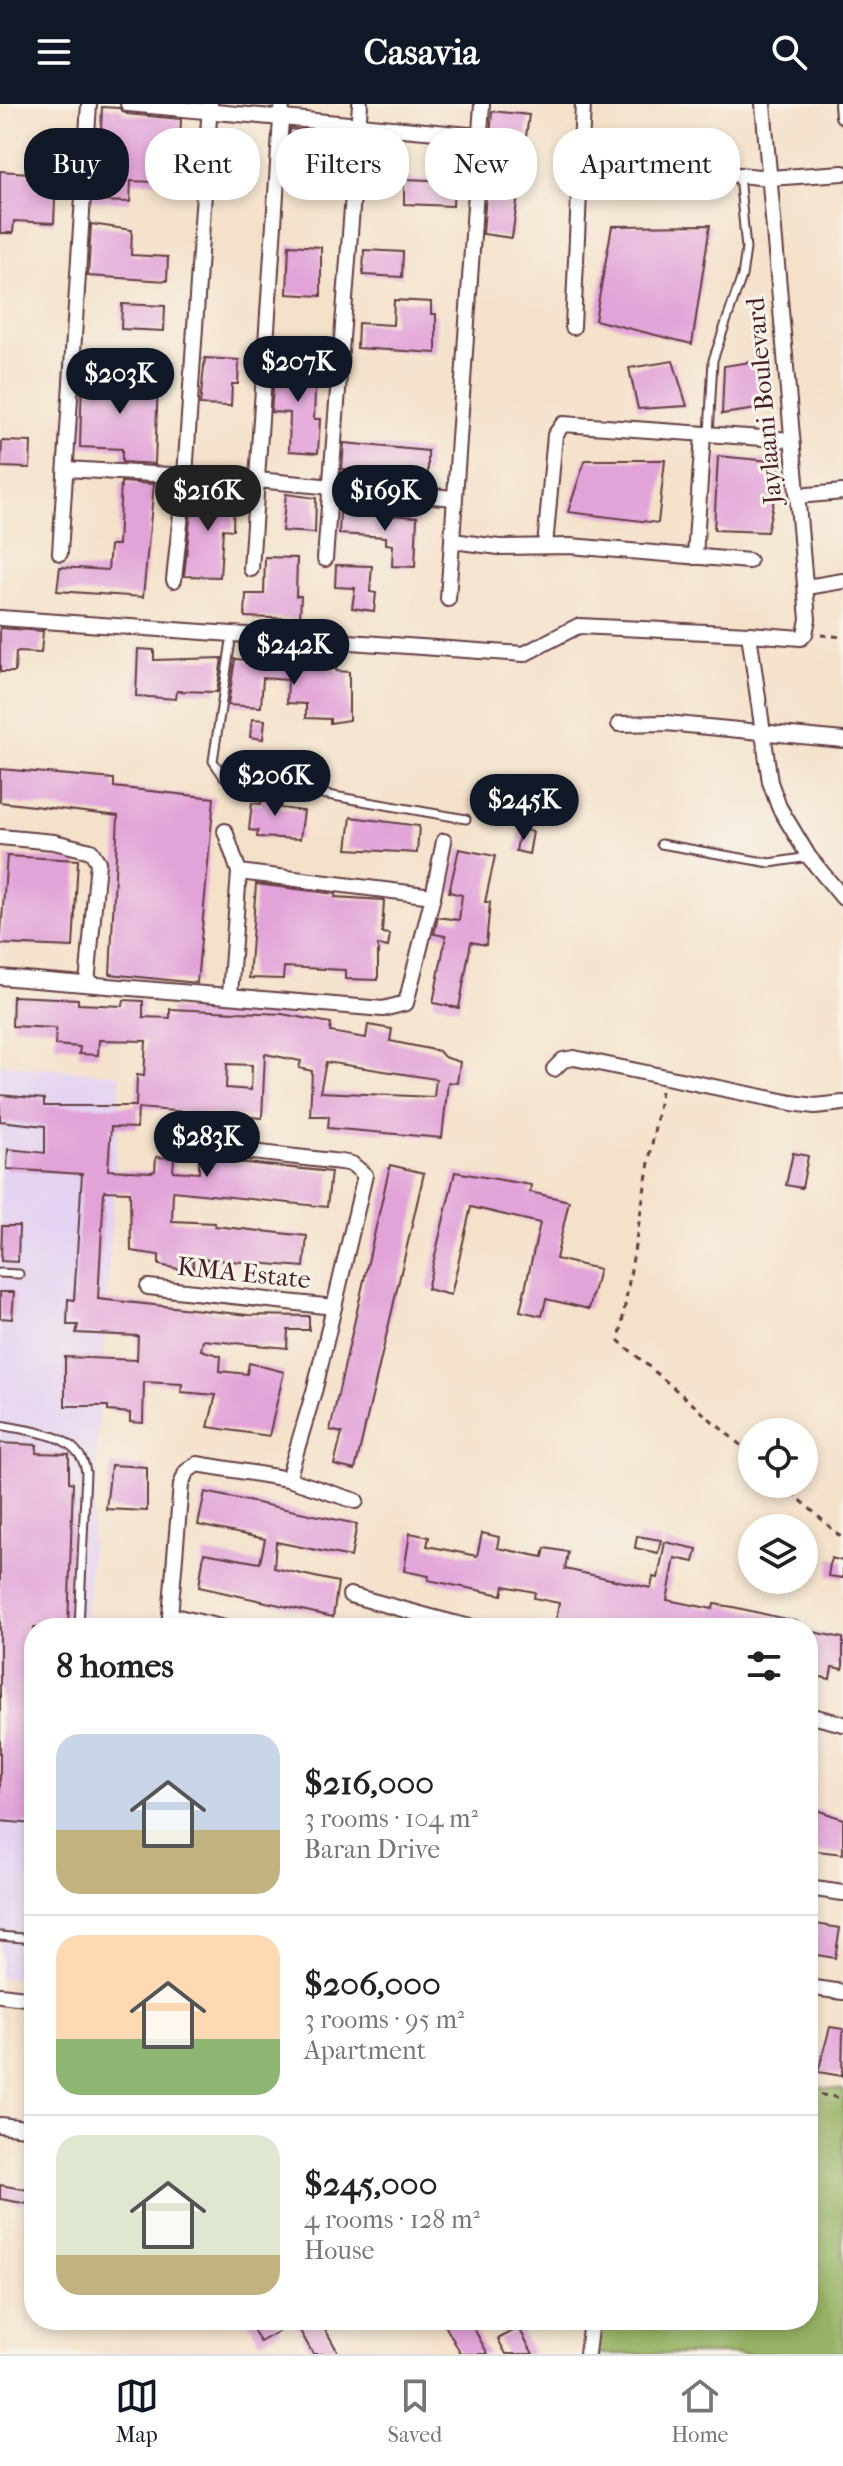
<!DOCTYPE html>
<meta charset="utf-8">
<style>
:root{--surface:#fff;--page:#f2f2f2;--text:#222;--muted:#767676;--line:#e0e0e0;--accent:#111827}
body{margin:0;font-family:"IM FELL French Canon",serif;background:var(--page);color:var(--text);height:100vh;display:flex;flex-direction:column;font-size:30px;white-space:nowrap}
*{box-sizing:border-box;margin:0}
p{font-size:26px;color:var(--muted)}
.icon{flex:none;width:44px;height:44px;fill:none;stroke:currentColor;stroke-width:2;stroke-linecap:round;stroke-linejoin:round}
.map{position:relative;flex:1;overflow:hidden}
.side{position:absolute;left:24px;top:1514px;width:794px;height:712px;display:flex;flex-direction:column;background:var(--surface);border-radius:32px;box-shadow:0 4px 12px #0003}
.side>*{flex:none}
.banner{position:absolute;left:24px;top:24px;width:796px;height:72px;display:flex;gap:16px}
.fabs{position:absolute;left:738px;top:1314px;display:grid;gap:16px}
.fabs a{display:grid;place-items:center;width:80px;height:80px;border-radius:50%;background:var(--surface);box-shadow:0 4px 12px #0003;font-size:40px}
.price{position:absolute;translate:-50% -68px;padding:0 18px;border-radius:28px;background:var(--accent);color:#fff;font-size:26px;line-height:52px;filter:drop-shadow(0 2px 4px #0008)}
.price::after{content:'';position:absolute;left:50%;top:48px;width:24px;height:18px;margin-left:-12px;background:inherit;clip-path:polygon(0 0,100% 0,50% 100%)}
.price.active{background:#222;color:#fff}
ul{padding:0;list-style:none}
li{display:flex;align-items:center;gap:24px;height:200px;padding:0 32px}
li+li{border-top:2px solid var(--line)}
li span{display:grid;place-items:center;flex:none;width:224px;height:160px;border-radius:24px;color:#555}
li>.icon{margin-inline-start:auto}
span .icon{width:96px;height:96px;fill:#fffc;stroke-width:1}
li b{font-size:34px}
h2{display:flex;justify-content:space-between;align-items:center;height:96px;padding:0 32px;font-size:34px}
.tag{padding:0 28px;border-radius:32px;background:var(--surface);box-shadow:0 4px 12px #0003;font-size:28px;line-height:72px}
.tag.active{background:var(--accent);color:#fff}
header{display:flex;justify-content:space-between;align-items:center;height:104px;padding:0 32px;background:var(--accent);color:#fff;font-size:36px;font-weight:800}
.menu{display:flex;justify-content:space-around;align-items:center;height:112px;border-top:2px solid var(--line);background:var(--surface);font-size:22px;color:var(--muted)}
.menu a{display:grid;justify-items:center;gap:4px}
.menu .active{color:var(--accent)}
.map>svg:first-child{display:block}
.built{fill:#e4d3f2}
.forest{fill:#96b265;stroke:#706848;stroke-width:2}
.building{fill:#e2a3d9;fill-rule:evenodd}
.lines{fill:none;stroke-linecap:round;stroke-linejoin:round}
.lane-casing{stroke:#643c43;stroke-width:11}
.street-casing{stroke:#643c43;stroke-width:18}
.path{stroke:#643c43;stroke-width:3;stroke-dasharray:6 6;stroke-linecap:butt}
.lane{stroke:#fff;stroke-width:7}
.street{stroke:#fff;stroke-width:14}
.labels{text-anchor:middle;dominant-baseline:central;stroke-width:6;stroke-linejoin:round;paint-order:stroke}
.street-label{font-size:26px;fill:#4a1f2b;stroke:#f7f3e8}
</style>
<header><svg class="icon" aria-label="menu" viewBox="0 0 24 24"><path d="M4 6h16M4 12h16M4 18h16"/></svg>Casavia<svg class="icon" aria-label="search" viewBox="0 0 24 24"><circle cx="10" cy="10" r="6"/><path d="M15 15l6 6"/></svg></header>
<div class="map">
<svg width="843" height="2250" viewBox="0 0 843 2250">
<rect width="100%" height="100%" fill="#f7f3e8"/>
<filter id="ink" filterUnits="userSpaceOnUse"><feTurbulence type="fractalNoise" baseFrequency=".0125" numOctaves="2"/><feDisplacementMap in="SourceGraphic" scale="16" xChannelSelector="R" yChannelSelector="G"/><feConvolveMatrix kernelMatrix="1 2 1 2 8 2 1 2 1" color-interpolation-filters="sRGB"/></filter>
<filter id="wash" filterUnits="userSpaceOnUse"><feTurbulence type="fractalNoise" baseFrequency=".006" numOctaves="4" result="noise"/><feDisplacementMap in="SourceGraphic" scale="32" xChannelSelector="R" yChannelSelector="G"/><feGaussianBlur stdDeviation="1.8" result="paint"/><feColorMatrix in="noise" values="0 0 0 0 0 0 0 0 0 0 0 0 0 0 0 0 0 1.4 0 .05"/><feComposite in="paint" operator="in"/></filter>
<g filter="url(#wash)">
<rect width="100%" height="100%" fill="#f4e1ca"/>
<polygon class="built" points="0,960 121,971 86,1524 34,1524 34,1876 0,1873"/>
<polygon class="forest" points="808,1982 843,1986 843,2250 594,2250 598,2216 808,2216"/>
<g id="blocks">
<g class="building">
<polygon points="102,3 119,4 127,10 181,15 178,79 131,77 130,98 93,97 94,70 99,70"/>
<polygon points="492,7 529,11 512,134 483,130"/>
<polygon points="290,25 341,30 340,56 288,57"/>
<polygon points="0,67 56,71 54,119 14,117 13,129 0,129"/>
<polygon points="404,75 454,77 453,102 404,100"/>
<polygon points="91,120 132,126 131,151 168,153 167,177 88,172"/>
<polygon points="710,121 692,240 595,216 612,122"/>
<polygon points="289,141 321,143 321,192 287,190"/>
<polygon points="364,146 403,148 402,173 363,171"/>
<polygon points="394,196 431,198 431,210 436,210 436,249 357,244 358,219 393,221"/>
<polygon points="122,200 165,202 164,227 121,225"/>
<polygon points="205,254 239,256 238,280 232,280 231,302 200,301"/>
<polygon points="673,257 687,302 638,305 629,264"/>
<polygon points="757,257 764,304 722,310 724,262"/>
<polygon points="275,259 316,261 314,315 320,315 318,349 289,347 290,309 271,308"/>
<polygon points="82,271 158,276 155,360 122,358 122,345 80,343"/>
<polygon points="2,337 31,338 30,364 1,363"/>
<polygon points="344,339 428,347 428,372 342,365"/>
<polygon points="718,352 782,358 767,428 714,426"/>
<polygon points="585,356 665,356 658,419 568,408"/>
<polygon points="121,378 154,380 143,493 57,487 60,463 108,466 110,441 118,441"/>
<polygon points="193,388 234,390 233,426 223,425 220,473 184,472"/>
<polygon points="286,390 316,394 315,429 282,427"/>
<polygon points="340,408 417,413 415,463 392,462 393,441 386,440 386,433 339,430"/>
<polygon points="265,453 297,454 296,492 301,492 300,515 245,513 246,490 264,490"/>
<polygon points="336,461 372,462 370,488 376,489 374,507 352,504 355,484 335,483"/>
<polygon points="0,524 43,527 41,549 16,548 15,568 0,568"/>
<polygon points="138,545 154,546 154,556 222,554 217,588 177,587 176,595 136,592"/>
<polygon points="235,555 336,562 336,567 349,568 349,616 330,619 330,615 306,614 306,600 287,599 288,576 263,574 261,603 228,601"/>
<polygon points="252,615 265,616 263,635 250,633"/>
<polygon points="0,665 114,675 114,683 214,694 197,879 110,870 118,712 0,698"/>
<polygon points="263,686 282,690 280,704 304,707 300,735 257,733 258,727 249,726 252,699 261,700"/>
<polygon points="351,713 419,722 417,749 347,745"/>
<polygon points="520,725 533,728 529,750 516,747"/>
<polygon points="459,745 495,752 485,798 490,798 486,841 471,838 459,904 433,899 446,832 434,830 438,813 459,816 462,791 449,788"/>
<polygon points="7,752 78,756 73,843 0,840"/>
<polygon points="256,780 336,790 335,793 384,796 382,829 390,830 388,843 378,841 378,876 345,875 345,866 284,863 283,875 249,874"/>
<path d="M13 892 78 895V900L123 902 124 896 143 897V913L170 914V905L282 910 331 919 330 928 366 934 368 921 392 925 390 937 439 947 444 953 460 958 457 979 448 978 442 1034 328 1024 329 1012H310L312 967 299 964 301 957 265 950 262 1014 138 1004 137 1024 111 1023 108 1066 151 1068 155 1067 156 1053 174 1054 173 1067 199 1069V1054L331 1068 327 1103 173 1087 172 1117 215 1119V1122L307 1132 304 1163 193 1154V1168L159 1161V1151L131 1147 130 1088 104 1087 98 1195 248 1211 309 1212V1226H288L287 1244 203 1236 201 1246 221 1252 220 1267 247 1270 249 1259 284 1268 269 1332 208 1323 216 1291 181 1288 182 1280 144 1278 143 1319 130 1318V1309L108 1307V1302H65V1253L137 1256 138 1232 76 1229 78 1221H67L68 1195 74 1196 82 1070 7 1065 8 1045 45 1049V1022L0 1017V991L44 995V1002H136L137 971 144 972 146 937 99 936 98 951 79 950 80 943 55 941 56 924 12 922ZM326 958 436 975 434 993 320 988ZM227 960 252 961 251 986 226 984Z"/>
<polygon points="793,1049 808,1052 802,1084 786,1081"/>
<polygon points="390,1061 424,1069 355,1366 334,1361 342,1329 330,1326"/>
<polygon points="455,1068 531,1081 530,1088 569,1097 556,1155 599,1165 589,1205 546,1195 542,1212 520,1207 540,1119 471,1103 451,1191 427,1185"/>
<polygon points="2,1122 19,1122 18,1158 1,1157"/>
<polygon points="0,1188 14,1188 12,1215 0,1214"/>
<polygon points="0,1339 37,1341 36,1349 69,1350 69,1378 73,1379 68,1524 34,1524 34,1720 0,1717"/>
<polygon points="111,1361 147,1363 147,1407 106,1405"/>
<polygon points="205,1388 357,1420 351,1453 276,1438 274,1464 338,1478 333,1513 199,1483 204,1449 260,1459 265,1435 198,1421"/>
<polygon points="410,1429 429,1433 427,1442 477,1452 482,1429 499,1433 497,1444 543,1453 545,1444 568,1448 565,1465 651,1484 653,1473 658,1474 665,1438 697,1445 694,1458 675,1454 667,1496 713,1505 714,1500 733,1503 799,1518 798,1524 555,1522 559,1499 534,1494 535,1488 504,1482 502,1491 428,1476 429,1472 404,1467"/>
<polygon points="637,1432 661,1436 658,1449 635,1444"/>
<polygon points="831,1454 843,1457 843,1474 828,1472"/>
<polygon points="808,1527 843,1534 843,1565 832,1563 830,1575 811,1571"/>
<polygon points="808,1703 843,1715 843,1750 808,1746"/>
<polygon points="816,1820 840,1824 835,1854 811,1850"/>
<polygon points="830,1923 843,1925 842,1972 818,1968"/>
<polygon points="0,2081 34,2087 34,2101 0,2095"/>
<polygon points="248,2216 275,2216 281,2226 260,2238"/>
<polygon points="294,2216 320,2216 339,2250 313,2250"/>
<polygon points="442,2216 469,2216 488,2250 461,2250"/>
<polygon points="519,2224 533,2250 506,2250 498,2235"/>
</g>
</g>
</g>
<g filter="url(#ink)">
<use href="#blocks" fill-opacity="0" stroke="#643c43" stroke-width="2"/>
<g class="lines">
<g class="lane-casing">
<g id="lane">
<polyline points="709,330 713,256 742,172 746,145 739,71"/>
<polyline points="232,530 213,657 224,673 466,715"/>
<polyline points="661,740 770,759 809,753"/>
<polyline points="0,1169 19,1170"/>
<path d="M0 1321C33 1328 80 1329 86 1368L79 1524"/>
<polyline points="0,1832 34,1835"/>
</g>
</g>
<g class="street-casing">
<g id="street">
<polyline points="128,0 480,32"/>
<polyline points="842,0 843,12"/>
<polyline points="581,55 769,74 843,69"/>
<polyline points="573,223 583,0"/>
<polyline points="66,365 257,376 454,394"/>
<polyline points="797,392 843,388"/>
<polyline points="453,437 499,443 570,442 749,457"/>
<polyline points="545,442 555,331 563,320 792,336"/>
<polyline points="60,449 89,0"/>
<polyline points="695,453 703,330"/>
<polyline points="325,455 360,0"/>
<polyline points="251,465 282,0"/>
<polyline points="174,476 185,372 210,0"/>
<polyline points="807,483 843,477"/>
<polyline points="448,495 482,0"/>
<polyline points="0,514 524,550 578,522 749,530 770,678 779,703 809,753 843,794"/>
<polyline points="749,530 801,534 805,530 808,515 763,0"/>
<polyline points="619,620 666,619 843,636"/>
<polyline points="225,727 239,768 230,891"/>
<polyline points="0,733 54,738 91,747 98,758 87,880"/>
<polyline points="433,792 444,737"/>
<polyline points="0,873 383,905 406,899 433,792 239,768"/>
<polyline points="554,965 563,956 574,954 792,999 815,1002 843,999"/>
<polyline points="171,1039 341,1058 352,1060 365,1071 315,1284 288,1375"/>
<polyline points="148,1183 334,1203"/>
<polyline points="350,1491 446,1517"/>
<polyline points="170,1511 225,1524"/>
<polyline points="439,1521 446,1517 474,1524"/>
<polyline points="169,1524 181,1381 186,1368 197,1360 288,1375 356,1397"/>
<polyline points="808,1611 843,1620"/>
<polyline points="808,1784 843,1789"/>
<polyline points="808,1883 843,1888"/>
<polyline points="0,1891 34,1895"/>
<polyline points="0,2021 34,2025"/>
<polyline points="587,2250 591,2216"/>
</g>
</g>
<g class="path">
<polyline points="821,531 843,533"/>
<polyline points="661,987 619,1237 752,1351"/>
<polyline points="783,1380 843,1435"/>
<polyline points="808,1989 843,1994"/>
</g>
<use href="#lane" class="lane"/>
<use href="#street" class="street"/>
</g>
</g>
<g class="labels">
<g class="street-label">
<text transform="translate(764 297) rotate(-95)">Jaylaani Boulevard</text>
<text transform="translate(244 1169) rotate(6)">KMA Estate</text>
</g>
</g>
</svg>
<div class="fabs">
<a><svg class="icon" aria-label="locate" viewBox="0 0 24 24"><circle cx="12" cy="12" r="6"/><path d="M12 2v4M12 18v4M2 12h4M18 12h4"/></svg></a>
<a><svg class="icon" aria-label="layers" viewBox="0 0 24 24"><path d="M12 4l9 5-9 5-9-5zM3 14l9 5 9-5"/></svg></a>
</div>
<b class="price" style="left:298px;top:300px">$207K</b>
<b class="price" style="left:120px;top:312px">$203K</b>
<b class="price active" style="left:208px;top:429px">$216K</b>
<b class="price" style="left:385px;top:429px">$169K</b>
<b class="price" style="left:294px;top:583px">$242K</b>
<b class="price" style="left:275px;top:714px">$206K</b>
<b class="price" style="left:524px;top:738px">$245K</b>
<b class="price" style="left:207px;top:1075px">$283K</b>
<div class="banner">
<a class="tag active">Buy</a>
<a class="tag">Rent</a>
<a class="tag">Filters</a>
<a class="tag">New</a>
<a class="tag">Apartment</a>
</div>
<section class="side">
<h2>8 homes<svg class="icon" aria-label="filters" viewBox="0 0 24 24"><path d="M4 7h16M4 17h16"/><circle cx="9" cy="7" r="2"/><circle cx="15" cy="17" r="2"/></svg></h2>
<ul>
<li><span style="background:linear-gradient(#c9d6e8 60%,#c2b280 0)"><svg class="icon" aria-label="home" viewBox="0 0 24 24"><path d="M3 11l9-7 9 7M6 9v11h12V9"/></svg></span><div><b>$216,000</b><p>3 rooms · 104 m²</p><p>Baran Drive</p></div></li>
<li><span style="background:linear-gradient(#ffd9b3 65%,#8fb573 0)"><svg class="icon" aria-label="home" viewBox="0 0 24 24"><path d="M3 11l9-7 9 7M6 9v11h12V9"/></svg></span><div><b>$206,000</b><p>3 rooms · 95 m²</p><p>Apartment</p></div></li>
<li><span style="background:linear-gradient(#dfe7d0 75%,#c2b280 0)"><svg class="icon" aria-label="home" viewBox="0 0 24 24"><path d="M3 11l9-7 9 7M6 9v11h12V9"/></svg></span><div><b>$245,000</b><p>4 rooms · 128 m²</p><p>House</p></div></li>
</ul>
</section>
</div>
<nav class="menu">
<a class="active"><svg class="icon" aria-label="map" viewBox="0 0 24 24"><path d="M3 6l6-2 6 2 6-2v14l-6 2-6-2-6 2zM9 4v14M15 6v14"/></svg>Map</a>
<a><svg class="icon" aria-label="saved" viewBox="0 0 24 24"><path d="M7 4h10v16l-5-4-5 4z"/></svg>Saved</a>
<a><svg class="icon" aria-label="home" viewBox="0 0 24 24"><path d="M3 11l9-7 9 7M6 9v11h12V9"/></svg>Home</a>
</nav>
